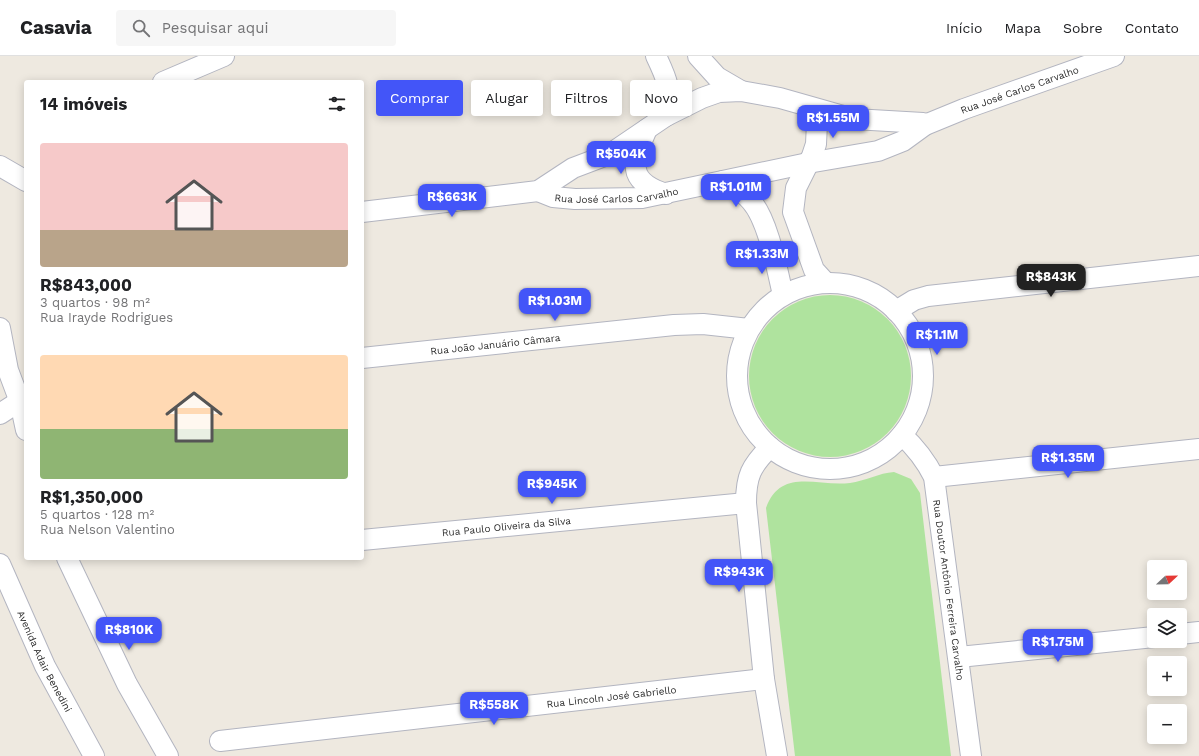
<!DOCTYPE html>
<html lang="pt">
<meta charset="utf-8">
<style>
:root{--surface:#fff;--page:#f6f6f6;--text:#202124;--muted:#757577;--line:#e0e0e0;--accent:#4355f8}
body{margin:0;font-family:"Work Sans",sans-serif;background:var(--page);color:var(--text);height:100vh;display:flex;flex-direction:column;font-size:15px;white-space:nowrap}
*{box-sizing:border-box;margin:0}
p{font-size:13px;color:var(--muted)}
.icon{flex:none;width:22px;height:22px;fill:none;stroke:currentColor;stroke-width:2;stroke-linecap:round;stroke-linejoin:round}
.map{position:relative;flex:1;overflow:hidden}
.side{position:absolute;left:24px;top:24px;width:340px;height:480px;display:flex;flex-direction:column;background:var(--surface);border-radius:4px;box-shadow:0 2px 10px #0003}
.side>*{flex:none}
.top-card{position:absolute;left:376px;top:24px;width:380px;height:36px;display:flex;gap:8px}
.needle{width:26px;rotate:68deg}
.controls{position:absolute;left:1147px;top:504px;display:grid;gap:8px}
.controls a{display:grid;place-items:center;width:40px;height:40px;border-radius:4px;background:var(--surface);box-shadow:0 2px 10px #0003;font-size:20px}
.price{position:absolute;translate:-50% -34px;padding:0 9px;border-radius:8px;background:var(--accent);color:#fff;font-size:13px;line-height:26px;filter:drop-shadow(0 1px 2px #0008)}
.price::after{content:'';position:absolute;left:50%;top:24px;width:12px;height:9px;margin-left:-6px;background:inherit;clip-path:polygon(0 0,100% 0,50% 100%)}
.price.active{background:#222;color:#fff}
ul{padding:0;list-style:none}
li{display:grid;align-content:center;gap:8px;height:212px;padding:0 16px}
li span{display:grid;place-items:center;height:124px;border-radius:4px;color:#555}
li>.icon{margin-inline-start:auto}
span .icon{width:72px;height:72px;fill:#fffc;stroke-width:1}
li b{font-size:17px}
h2{display:flex;justify-content:space-between;align-items:center;height:48px;padding:0 16px;font-size:17px}
.pill{padding:0 14px;border-radius:4px;background:var(--surface);box-shadow:0 2px 10px #0003;font-size:14px;line-height:36px}
.pill.active{background:var(--accent);color:#fff}
header{display:flex;align-items:center;gap:24px;box-sizing:border-box;height:56px;padding:0 20px;background:var(--surface);border-bottom:1px solid var(--line)}
header strong{font-size:19px}
nav{display:flex;gap:22px;margin-inline-start:auto;font-size:14px}
.search{width:280px;height:36px;background:var(--page);display:flex;align-items:center;gap:10px;box-sizing:border-box;padding:0 14px;border-radius:4px;color:var(--muted);font-size:15px}
.map>svg:first-child{display:block}
.green{fill:#afe39e}
.lines{fill:none;stroke-linecap:round;stroke-linejoin:round}
.street-casing{stroke:#b3b5c0;stroke-width:22}
.street{stroke:#fff;stroke-width:20}
.labels{text-anchor:middle;dominant-baseline:central;stroke-width:4;stroke-linejoin:round;paint-order:stroke}
.street-label{font-size:10px;fill:#2d2d2d;stroke:#fff}
</style>
<header>
<strong>Casavia</strong>
<div class="search"><svg class="icon" aria-label="search" viewBox="0 0 24 24"><circle cx="10" cy="10" r="6"/><path d="M15 15l6 6"/></svg>Pesquisar aqui</div>
<nav><a>Início</a><a>Mapa</a><a>Sobre</a><a>Contato</a></nav>
</header>
<div class="map">
<svg width="1199" height="700" viewBox="0 0 1199 700">
<rect width="100%" height="100%" fill="#eee9e0"/>
<g class="green">
<circle cx="830" cy="320" r="81"/>
<path d="M894 416 911 423 920 437 951 700H795L766 452C781 411 817 431 850 427 865 425 879 417 894 416Z"/>
</g>
<g class="lines">
<g class="street-casing">
<g id="street">
<path d="M656 0C668 25 671 32 666 60"/>
<polyline points="698,0 717,21 741,35"/>
<polyline points="163,26 224,0"/>
<polyline points="814,53 817,67 816,88 812,100 796,132 793,156 814,214 825,226"/>
<path d="M647 73C633 105 625 125 666 138"/>
<polyline points="0,110 26,125"/>
<path d="M723 125C733 131 744 136 751 145 768 164 777 213 783 239"/>
<path id="s1" d="M538 135 553 141 575 143 642 142 808 107 878 95 903 85 925 69 964 53 1114 0"/>
<polyline points="362,156 538,135 573,112 610,98 666,60 702,42 719,36 741,35 780,42 854,63 923,67 925,69"/>
<circle cx="830" cy="320" r="93"/>
<polyline points="896,255 914,244 928,240 1199,210"/>
<polyline points="0,272 8,314 20,346 26,374"/>
<path id="s2" d="M362 302 674 269 703 268 749 273"/>
<polyline points="0,358 26,341"/>
<path id="s3" d="M902 379C915 391 926 405 934 421L971 700"/>
<path d="M770 391C751 410 746 420 746 447L764 623 777 700"/>
<polyline points="934,421 1199,393"/>
<path id="s4" d="M362 484 746 447"/>
<polyline points="67,502 127,628 168,700"/>
<path id="s5" d="M0 508 45 610 94 700"/>
<polyline points="1180,578 1199,576"/>
<polyline points="959,601 1154,581"/>
<path id="s6" d="M220 685 764 623"/>
</g>
</g>
<use href="#street" class="street"/>
</g>
<g class="labels">
<g class="street-label">
<text stroke="none"><textPath href="#s1" startOffset="501">Rua José Carlos Carvalho</textPath></text>
<text stroke="none"><textPath href="#s1" startOffset="80">Rua José Carlos Carvalho</textPath></text>
<text stroke="none"><textPath href="#s2" startOffset="134">Rua João Januário Câmara</textPath></text>
<text stroke="none"><textPath href="#s4" startOffset="145">Rua Paulo Oliveira da Silva</textPath></text>
<text stroke="none"><textPath href="#s3" startOffset="167">Rua Doutor Antônio Ferreira Carvalho</textPath></text>
<text stroke="none"><textPath href="#s5" startOffset="107">Avenida Adair Benedini</textPath></text>
<text stroke="none"><textPath href="#s6" startOffset="394">Rua Lincoln José Gabriello</textPath></text>
</g>
</g>
</svg>
<div class="controls">
<a><svg class="needle" viewBox="-14 -14 28 28"><path d="M0-13l5 13h-10z" fill="#e53935"/><path d="M0 13l5-13h-10z" fill="#757577"/></svg></a>
<a><svg class="icon" aria-label="layers" viewBox="0 0 24 24"><path d="M12 4l9 5-9 5-9-5zM3 14l9 5 9-5"/></svg></a>
<a>+</a>
<a>−</a>
</div>
<b class="price" style="left:833px;top:83px">R$1.55M</b>
<b class="price" style="left:621px;top:119px">R$504K</b>
<b class="price" style="left:736px;top:152px">R$1.01M</b>
<b class="price" style="left:452px;top:162px">R$663K</b>
<b class="price" style="left:762px;top:219px">R$1.33M</b>
<b class="price active" style="left:1051px;top:242px">R$843K</b>
<b class="price" style="left:555px;top:266px">R$1.03M</b>
<b class="price" style="left:937px;top:300px">R$1.1M</b>
<b class="price" style="left:1068px;top:423px">R$1.35M</b>
<b class="price" style="left:552px;top:449px">R$945K</b>
<b class="price" style="left:739px;top:537px">R$943K</b>
<b class="price" style="left:129px;top:595px">R$810K</b>
<b class="price" style="left:1058px;top:607px">R$1.75M</b>
<b class="price" style="left:494px;top:670px">R$558K</b>
<div class="top-card">
<a class="pill active">Comprar</a>
<a class="pill">Alugar</a>
<a class="pill">Filtros</a>
<a class="pill">Novo</a>
</div>
<section class="side">
<h2>14 imóveis<svg class="icon" aria-label="filters" viewBox="0 0 24 24"><path d="M4 7h16M4 17h16"/><circle cx="9" cy="7" r="2"/><circle cx="15" cy="17" r="2"/></svg></h2>
<ul>
<li><span style="background:linear-gradient(#f6c9c9 70%,#b9a48a 0)"><svg class="icon" aria-label="home" viewBox="0 0 24 24"><path d="M3 11l9-7 9 7M6 9v11h12V9"/></svg></span><div><b>R$843,000</b><p>3 quartos · 98 m²</p><p>Rua Irayde Rodrigues</p></div></li>
<li><span style="background:linear-gradient(#ffd9b3 60%,#8fb573 0)"><svg class="icon" aria-label="home" viewBox="0 0 24 24"><path d="M3 11l9-7 9 7M6 9v11h12V9"/></svg></span><div><b>R$1,350,000</b><p>5 quartos · 128 m²</p><p>Rua Nelson Valentino</p></div></li>
</ul>
</section>
</div>
